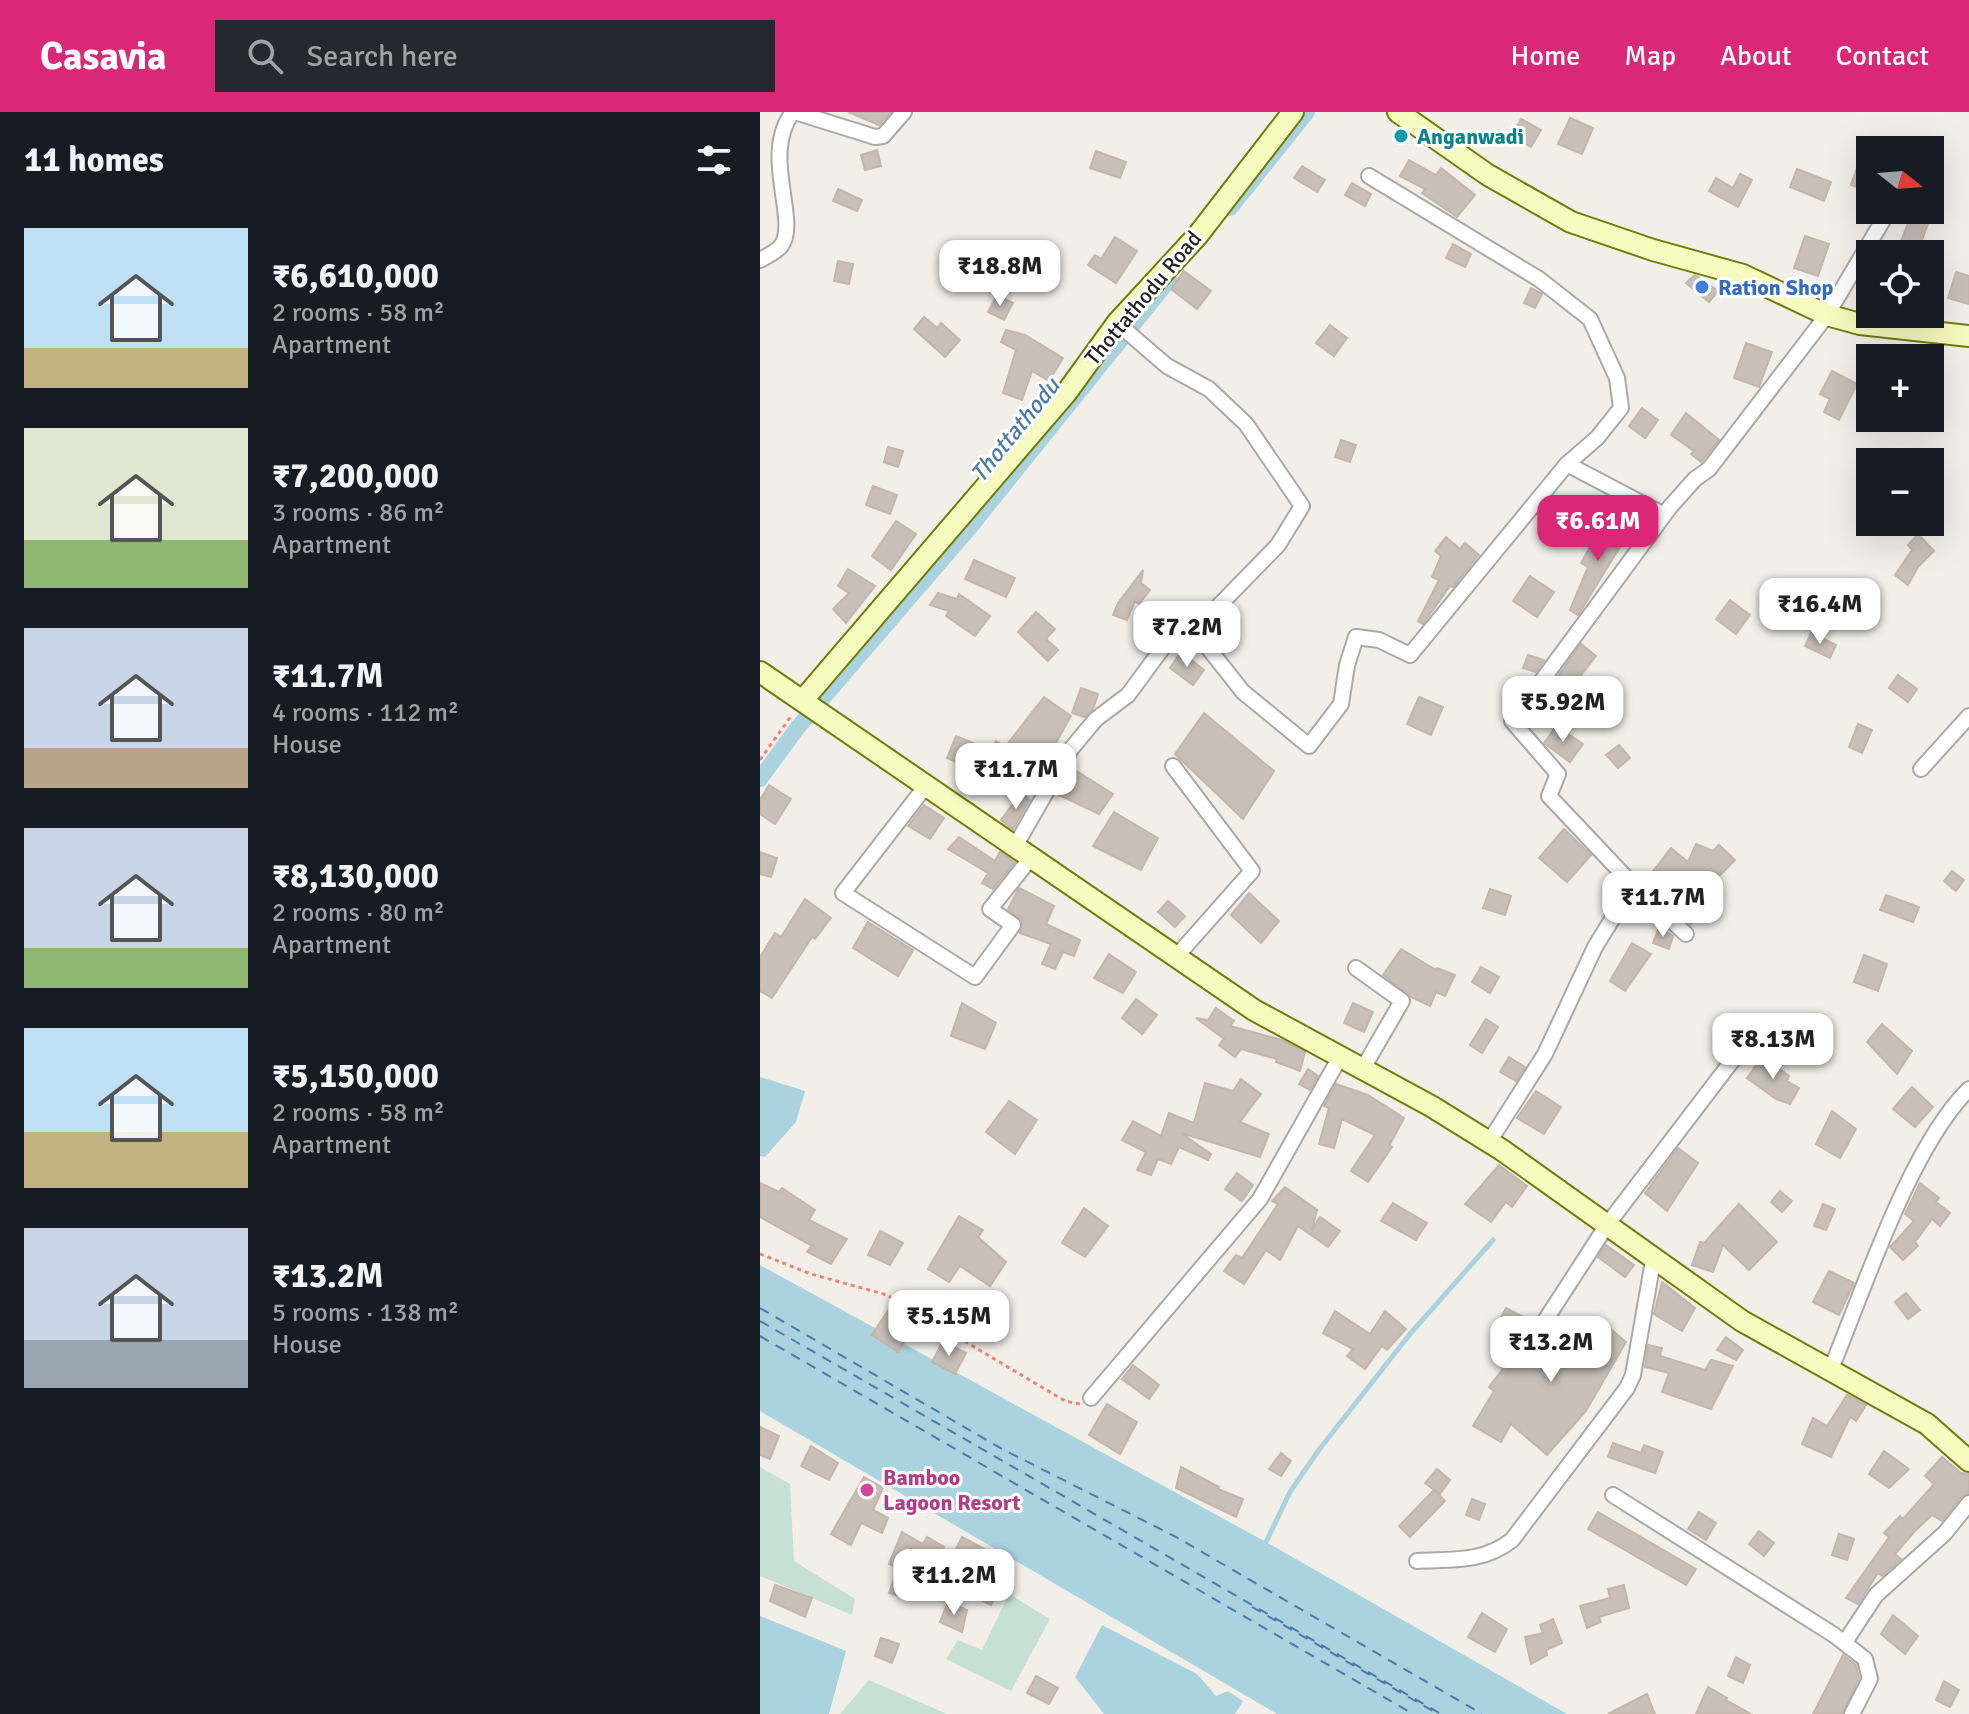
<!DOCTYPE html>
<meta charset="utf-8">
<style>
:root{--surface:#171b24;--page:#242831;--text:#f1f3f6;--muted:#9ea1a6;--accent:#db2777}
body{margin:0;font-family:Signika,sans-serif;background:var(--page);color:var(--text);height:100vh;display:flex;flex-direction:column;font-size:30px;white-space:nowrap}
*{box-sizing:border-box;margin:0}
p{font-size:26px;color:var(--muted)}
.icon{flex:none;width:44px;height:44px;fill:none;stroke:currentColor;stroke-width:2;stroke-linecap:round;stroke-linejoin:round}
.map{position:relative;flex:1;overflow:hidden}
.sheet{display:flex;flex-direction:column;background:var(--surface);width:760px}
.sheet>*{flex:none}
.needle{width:52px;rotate:107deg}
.buttons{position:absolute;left:1096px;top:24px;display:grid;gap:16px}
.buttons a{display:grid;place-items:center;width:88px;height:88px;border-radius:0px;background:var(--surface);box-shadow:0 8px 32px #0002;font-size:40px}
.price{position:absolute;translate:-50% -68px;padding:0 18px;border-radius:16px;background:#fff;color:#222;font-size:26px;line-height:52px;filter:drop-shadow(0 2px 4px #0008)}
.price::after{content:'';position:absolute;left:50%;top:48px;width:24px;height:18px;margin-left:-12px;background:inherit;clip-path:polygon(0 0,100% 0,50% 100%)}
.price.on{background:var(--accent);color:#fff}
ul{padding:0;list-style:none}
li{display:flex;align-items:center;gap:24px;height:200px;padding:0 24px}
li span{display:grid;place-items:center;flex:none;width:224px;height:160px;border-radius:0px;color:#555}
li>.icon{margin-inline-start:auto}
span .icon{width:96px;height:96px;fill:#fffc;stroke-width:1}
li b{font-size:34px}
h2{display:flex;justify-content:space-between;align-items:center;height:96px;padding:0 24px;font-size:34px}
header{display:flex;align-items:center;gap:48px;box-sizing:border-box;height:112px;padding:0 40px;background:var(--accent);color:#fff}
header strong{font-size:38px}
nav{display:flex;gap:44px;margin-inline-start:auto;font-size:28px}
.search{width:560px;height:72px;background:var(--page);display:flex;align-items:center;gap:20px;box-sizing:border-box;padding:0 28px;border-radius:0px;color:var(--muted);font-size:30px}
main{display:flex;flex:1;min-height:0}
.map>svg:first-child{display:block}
.wetland{fill:#c6e0d4}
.water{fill:#aad3df}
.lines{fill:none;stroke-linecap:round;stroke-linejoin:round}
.stream{stroke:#aad3df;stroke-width:5}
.canal{stroke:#aad3df;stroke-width:16}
.ferry{stroke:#4a7aab;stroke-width:2;stroke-dasharray:10 8;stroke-linecap:butt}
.building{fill:#c7bfb8;stroke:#c4b6ab;stroke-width:2}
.street-casing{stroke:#a9a9a9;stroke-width:18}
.secondary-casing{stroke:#707d05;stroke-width:24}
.path{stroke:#fa8072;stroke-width:3;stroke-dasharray:4 4;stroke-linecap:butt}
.street{stroke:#fff;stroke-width:14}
.secondary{stroke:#f7fabf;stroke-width:20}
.culture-dot{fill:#0f9aa8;stroke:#fff;stroke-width:3}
.shop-dot{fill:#3f7fe0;stroke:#fff;stroke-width:3}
.hotel-dot{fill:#d1479c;stroke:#fff;stroke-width:3}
.labels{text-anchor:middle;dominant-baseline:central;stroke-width:6;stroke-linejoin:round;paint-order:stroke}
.culture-label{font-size:22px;font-weight:bold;fill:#0d838f;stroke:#fff;text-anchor:start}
.shop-label{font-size:22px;font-weight:bold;fill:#366cbe;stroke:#fff;text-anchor:start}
.street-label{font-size:22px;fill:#222;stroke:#fff}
.hotel-label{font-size:22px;font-weight:bold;fill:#b23c85;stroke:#fff;text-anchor:start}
.water-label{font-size:24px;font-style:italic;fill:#4a7aab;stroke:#fff}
</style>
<header>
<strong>Casavia</strong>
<div class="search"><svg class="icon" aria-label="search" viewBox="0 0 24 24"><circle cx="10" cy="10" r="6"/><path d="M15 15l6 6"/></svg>Search here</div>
<nav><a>Home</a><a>Map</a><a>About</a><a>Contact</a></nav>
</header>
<main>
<section class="sheet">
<h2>11 homes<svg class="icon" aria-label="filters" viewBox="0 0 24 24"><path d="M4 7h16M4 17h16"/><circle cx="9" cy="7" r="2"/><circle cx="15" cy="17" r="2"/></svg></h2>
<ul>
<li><span style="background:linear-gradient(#bfe0f5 75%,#c2b280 0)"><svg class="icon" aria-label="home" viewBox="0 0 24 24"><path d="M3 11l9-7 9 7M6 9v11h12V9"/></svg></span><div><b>₹6,610,000</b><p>2 rooms · 58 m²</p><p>Apartment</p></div></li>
<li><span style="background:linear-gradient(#dfe7d0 70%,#8fb573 0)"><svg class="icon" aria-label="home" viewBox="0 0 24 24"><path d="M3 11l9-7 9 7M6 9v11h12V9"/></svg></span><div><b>₹7,200,000</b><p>3 rooms · 86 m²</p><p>Apartment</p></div></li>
<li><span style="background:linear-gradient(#c9d6e8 75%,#b9a48a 0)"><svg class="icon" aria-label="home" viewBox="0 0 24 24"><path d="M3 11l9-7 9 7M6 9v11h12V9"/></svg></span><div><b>₹11.7M</b><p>4 rooms · 112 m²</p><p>House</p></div></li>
<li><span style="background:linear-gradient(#c9d6e8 75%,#8fb573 0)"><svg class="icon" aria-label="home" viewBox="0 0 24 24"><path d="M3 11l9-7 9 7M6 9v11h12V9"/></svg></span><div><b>₹8,130,000</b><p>2 rooms · 80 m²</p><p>Apartment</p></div></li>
<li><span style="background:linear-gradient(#bfe0f5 65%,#c2b280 0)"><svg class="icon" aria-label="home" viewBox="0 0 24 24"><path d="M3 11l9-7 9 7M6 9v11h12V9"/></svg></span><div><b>₹5,150,000</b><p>2 rooms · 58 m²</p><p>Apartment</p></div></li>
<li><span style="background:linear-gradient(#c9d6e8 70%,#9aa5b1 0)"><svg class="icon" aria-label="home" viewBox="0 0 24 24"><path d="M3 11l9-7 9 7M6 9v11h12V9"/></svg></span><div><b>₹13.2M</b><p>5 rooms · 138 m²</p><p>House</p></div></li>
</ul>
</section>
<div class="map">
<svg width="1209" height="1602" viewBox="0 0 1209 1602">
<rect width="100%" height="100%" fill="#f2efe9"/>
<g class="wetland">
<polygon points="0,1355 30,1372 34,1449 95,1487 92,1503 0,1464"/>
<polygon points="249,1482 290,1507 251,1579 186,1547 198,1528 222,1538"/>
<polygon points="109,1568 187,1602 80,1602"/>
</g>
<g class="water">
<polygon points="0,965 45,979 36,1010 5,1045 0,1044"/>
<polygon points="0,1153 506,1430 807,1602 517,1602 0,1299"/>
<polygon points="0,1504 86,1539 69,1602 0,1602"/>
<polygon points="342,1513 437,1562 456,1584 468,1579 483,1589 475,1602 344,1602 315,1565"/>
</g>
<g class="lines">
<polyline class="stream" points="506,1430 530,1380 558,1339 650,1222 733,1128"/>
<g class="canal">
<polyline points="470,96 547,0"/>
<polyline points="0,667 38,615 211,414 409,168"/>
</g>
<g class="ferry">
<polyline points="0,1196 242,1337 416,1425 722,1602"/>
<polyline points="0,1209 681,1602"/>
<polyline points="0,1224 653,1602"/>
<polyline points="492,1495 678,1602"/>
</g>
</g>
<g class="building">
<polygon points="88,0 131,0 119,13"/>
<polygon points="810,6 833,16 822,42 798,32"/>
<polygon points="761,7 781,18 771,35 751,24"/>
<polygon points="1108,25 1110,25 1110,80 1091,73"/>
<polygon points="117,38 121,54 105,58 101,43"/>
<polygon points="336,39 366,50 360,66 330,56"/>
<polygon points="649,48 676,63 681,56 715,83 697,105 662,81 665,77 640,64"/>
<polygon points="542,54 565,68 557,80 534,66"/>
<polygon points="1037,57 1071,70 1064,89 1030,75"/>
<polygon points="980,62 992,68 978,95 949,79 956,66 973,76"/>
<polygon points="592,71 611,82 605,94 585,83"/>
<polygon points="78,77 102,88 97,99 73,89"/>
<polygon points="1153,98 1173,98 1158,139 1140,132"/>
<polygon points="1045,124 1069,132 1058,164 1034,156"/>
<polygon points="355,125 377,139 356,171 328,153 335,143 341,147"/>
<polygon points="693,132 711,142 705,155 686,146"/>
<polygon points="78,149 93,152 89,172 74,169"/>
<polygon points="424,159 451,179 437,197 411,177"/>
<polygon points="1196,160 1209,164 1209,192 1188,186"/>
<polygon points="935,163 958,179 949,190 926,171"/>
<polygon points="771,176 782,182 775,196 764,191"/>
<polygon points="237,183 253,191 244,208 228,200"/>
<polygon points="164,205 177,216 181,211 200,228 185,245 154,217"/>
<polygon points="570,213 587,226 574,244 556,231"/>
<polygon points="246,218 265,223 303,246 289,269 272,259 262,288 243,281 256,238 241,230"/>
<polygon points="986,231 1012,240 999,275 974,266"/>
<polygon points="1072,259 1097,272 1079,308 1064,300 1070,287 1060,282"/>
<polygon points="882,296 898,308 885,326 869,314"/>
<polygon points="926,301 959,328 941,350 931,342 934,339 911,323"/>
<polygon points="581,328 596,333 590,350 575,345"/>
<polygon points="128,335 143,339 138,355 124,350"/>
<polygon points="113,374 137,383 130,402 106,393"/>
<polygon points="136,409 156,422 131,458 112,444"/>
<polygon points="852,409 868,422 818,503 810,498 828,455 821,451 833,430 835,431"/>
<polygon points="1158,422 1174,439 1158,455 1148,473 1135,463 1152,438 1148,433"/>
<polygon points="686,425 700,437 705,431 719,443 693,475 690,474 663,512 658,509 679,468 672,465 681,444 675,439"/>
<polygon points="214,448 255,466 246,485 205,467"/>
<polygon points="88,457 115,474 86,511 73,497 89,481 78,474"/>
<polygon points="383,458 381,471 390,478 379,492 375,489 367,508 353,503 358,491"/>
<polygon points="770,464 794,480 777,505 753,489"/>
<polygon points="178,481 197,487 199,482 230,504 215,524 186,504 189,499 170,493"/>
<polygon points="970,488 990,503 976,522 956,507"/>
<polygon points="276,500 295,517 286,527 298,538 288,549 258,520"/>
<polygon points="1051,521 1076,533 1070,546 1045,534"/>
<polygon points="821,532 836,544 811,576 797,565"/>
<polygon points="421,540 444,558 433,573 410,556"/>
<polygon points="768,543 784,548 776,560 763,556"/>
<polygon points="1138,563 1157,577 1148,590 1129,576"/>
<polygon points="826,574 848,592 835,607 814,590"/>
<polygon points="321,576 338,582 333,597 325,605 312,601"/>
<polygon points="284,585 311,604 292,638 297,641 288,656 279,650 264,671 222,647 218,659 187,646 196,624 230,638 236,629 245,635"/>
<polygon points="659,585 683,595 671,623 647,612"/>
<polygon points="444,601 514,659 483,707 415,642"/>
<polygon points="1098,612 1112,618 1102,641 1089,635"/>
<polygon points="796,614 823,632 810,650 784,631"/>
<polygon points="859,633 870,646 858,656 846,643"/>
<polygon points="312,656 353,682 339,702 299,683"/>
<polygon points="9,673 31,687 15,712 0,702 0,688"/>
<polygon points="261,681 270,688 253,717 241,708"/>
<polygon points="164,693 184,706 170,727 148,714"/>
<polygon points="354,700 398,726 381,758 333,734"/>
<polygon points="804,717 831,743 807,770 779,746"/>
<polygon points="199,725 235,749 240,740 255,750 233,777 222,771 228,761 188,737"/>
<polygon points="936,732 953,739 959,733 975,748 947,777 953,782 931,812 918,801 924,792 890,763 911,736 928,750"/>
<polygon points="0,740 17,746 11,765 0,762"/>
<polygon points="1192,759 1204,768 1196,779 1184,769"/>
<polygon points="259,776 294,794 286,812 320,828 314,844 303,840 295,857 282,852 291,832 260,821 262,808 248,797"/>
<polygon points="730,777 751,784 745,803 723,796"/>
<polygon points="489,781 519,809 501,831 471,803"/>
<polygon points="1126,783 1159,795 1153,810 1120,798"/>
<polygon points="45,787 71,806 55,827 52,825 12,886 0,879 0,845 15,821 21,825"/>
<polygon points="408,789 425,804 415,815 398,800"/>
<polygon points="108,810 153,838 138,864 93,836"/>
<polygon points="899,816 913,824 909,837 893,831"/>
<polygon points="872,831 891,842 865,879 850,869"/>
<polygon points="641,837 676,858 677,856 695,863 685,884 676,880 670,894 651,885 623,863"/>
<polygon points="349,842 376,860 363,881 334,866"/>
<polygon points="1104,843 1127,852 1118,879 1094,870"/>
<polygon points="721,855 739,865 730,881 712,870"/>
<polygon points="376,887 397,903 382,922 362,906"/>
<polygon points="202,891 236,911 225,937 191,924"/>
<polygon points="593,891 613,900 604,920 584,911"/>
<polygon points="456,896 474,909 470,914 522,928 545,940 540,959 516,950 517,947 481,937 475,945 459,933 464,927 436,906 448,908"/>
<polygon points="726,907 738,915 722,941 710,933"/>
<polygon points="1122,912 1152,939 1137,962 1107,930"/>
<polygon points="1003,944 1029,964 1027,969 1039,976 1030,992 1016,987 987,966"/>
<polygon points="749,945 765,955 756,969 740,960"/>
<polygon points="548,957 558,964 550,978 539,972"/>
<polygon points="481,967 501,982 480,1010 509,1022 500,1045 421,1021 451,1042 448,1048 419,1035 411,1052 398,1047 391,1063 377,1058 386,1040 362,1028 373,1009 401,1024 409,1001 434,1011 445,971 473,979"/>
<polygon points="576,972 608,983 644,1006 629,1034 632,1035 608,1070 591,1059 615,1023 582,1007 574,1036 559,1032 569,996 564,994"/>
<polygon points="1152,975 1173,995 1155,1015 1133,997"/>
<polygon points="776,979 801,995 784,1022 757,1006"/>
<polygon points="249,989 277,1008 255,1042 226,1020"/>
<polygon points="1072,999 1096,1017 1080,1046 1056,1032"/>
<polygon points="918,1036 938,1051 907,1099 885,1081"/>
<polygon points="739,1053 767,1074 752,1095 746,1090 731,1110 705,1092"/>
<polygon points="477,1061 493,1073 482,1089 465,1077"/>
<polygon points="0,1071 19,1080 22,1076 55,1098 49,1108 87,1127 71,1152 47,1140 52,1134 0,1105"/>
<polygon points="1160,1071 1179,1086 1176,1090 1190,1101 1180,1114 1172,1107 1155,1130 1158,1134 1143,1148 1130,1135 1154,1109 1145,1102"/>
<polygon points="525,1075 557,1098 552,1118 560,1105 580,1119 568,1135 538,1114 520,1148 506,1138 484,1172 464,1159 476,1143 482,1146 518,1092 512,1089"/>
<polygon points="1020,1079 1032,1089 1022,1100 1011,1090"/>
<polygon points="633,1091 667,1111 656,1128 621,1109"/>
<polygon points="979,1092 1017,1130 989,1158 963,1133 953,1160 932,1153 940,1130 944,1131"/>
<polygon points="1063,1092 1075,1097 1066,1118 1054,1114"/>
<polygon points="324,1096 348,1114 325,1145 302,1131"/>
<polygon points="199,1104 223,1118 218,1125 246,1150 230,1174 200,1154 189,1170 168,1157"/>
<polygon points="120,1119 143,1131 130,1153 108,1143"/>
<polygon points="846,1133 874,1153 865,1165 838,1145"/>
<polygon points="1069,1159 1094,1171 1079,1203 1053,1190"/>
<polygon points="902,1170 935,1196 922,1219 894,1202"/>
<polygon points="189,1179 213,1195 204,1210 179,1194"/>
<polygon points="1146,1181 1160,1198 1148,1207 1135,1190"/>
<polygon points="746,1196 771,1209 759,1231 734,1218"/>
<polygon points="129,1197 154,1213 138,1240 112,1223"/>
<polygon points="575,1199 610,1222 625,1199 646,1217 627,1238 622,1234 605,1257 587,1244 593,1237 563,1221"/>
<polygon points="836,1205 866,1230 826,1299 787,1343 751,1312 741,1330 713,1314 734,1279 729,1275 768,1224 784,1236 803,1208 820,1220"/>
<polygon points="966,1225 983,1238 976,1248 957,1238"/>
<polygon points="183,1229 206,1241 195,1262 172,1250"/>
<polygon points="888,1233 902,1236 900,1244 945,1258 951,1248 973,1254 951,1297 902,1280 909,1261 885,1255"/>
<polygon points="373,1253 399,1273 389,1287 362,1267"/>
<polygon points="1087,1283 1106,1293 1096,1309 1090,1305 1071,1345 1042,1332 1053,1306 1067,1314"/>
<polygon points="347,1292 377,1310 360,1342 329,1323"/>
<polygon points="0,1315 19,1324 10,1347 0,1343"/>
<polygon points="853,1331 881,1341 884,1333 903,1340 895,1361 848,1345"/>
<polygon points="51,1334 78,1351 69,1368 41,1354"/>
<polygon points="1124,1339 1149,1357 1129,1376 1109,1362"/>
<polygon points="521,1341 531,1349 521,1364 509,1357"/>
<polygon points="1182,1345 1201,1361 1209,1362 1209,1381 1201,1385 1182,1409 1172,1403 1155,1419 1135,1442 1141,1447 1122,1464 1118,1461 1098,1492 1086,1486 1129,1425 1124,1421 1140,1404 1143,1407 1174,1372 1165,1364"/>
<polygon points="421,1355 459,1375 458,1377 483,1387 476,1405 416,1376"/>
<polygon points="677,1357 690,1368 680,1382 665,1371"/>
<polygon points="104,1365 123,1376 113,1398 128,1406 122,1421 101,1411 91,1433 71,1422"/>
<polygon points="674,1378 685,1389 650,1425 639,1414"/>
<polygon points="712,1387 725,1392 719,1408 706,1403"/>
<polygon points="838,1400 936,1457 926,1473 828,1417"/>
<polygon points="939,1400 956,1411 946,1428 928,1417"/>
<polygon points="999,1419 1014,1431 1004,1444 989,1432"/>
<polygon points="142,1420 163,1432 167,1425 184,1435 166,1470 158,1466 149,1487 129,1481 138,1456 129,1452"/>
<polygon points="1079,1422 1094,1427 1087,1448 1072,1443"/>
<polygon points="202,1425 226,1438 213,1460 190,1449"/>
<polygon points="222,1464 239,1473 231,1493 214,1484"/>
<polygon points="15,1473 52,1486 45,1505 10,1489"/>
<polygon points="864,1473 869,1496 839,1505 841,1510 827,1516 820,1494 850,1486 848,1477"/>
<polygon points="188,1490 207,1498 202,1520 180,1510"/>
<polygon points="722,1501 747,1517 735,1540 708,1525"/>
<polygon points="1133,1503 1158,1524 1145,1542 1121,1522"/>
<polygon points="793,1507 802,1531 786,1538 787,1543 771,1552 765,1525 783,1521 780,1513"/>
<polygon points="121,1526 139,1532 132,1551 115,1544"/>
<polygon points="1083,1543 1096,1553 1099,1566 1082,1602 1053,1602"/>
<polygon points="976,1545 990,1553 983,1571 968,1564"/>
<polygon points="276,1564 298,1576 289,1592 267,1581"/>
<polygon points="1184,1569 1199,1578 1190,1595 1176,1588"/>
<polygon points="948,1575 967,1586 966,1588 991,1602 936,1602"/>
<polygon points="887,1582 895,1602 848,1602"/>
</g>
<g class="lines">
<g class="street-casing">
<g id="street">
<polyline points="35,0 115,25 123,24 144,0"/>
<path d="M0 148C7 144 16 140 21 134 40 109 0 42 33 0"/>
<polyline points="357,211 407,254 449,277 486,312 542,394 518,433 441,512 438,523"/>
<polyline points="807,352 904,403"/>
<polyline points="413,654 492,759 415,846"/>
<polyline points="1161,657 1209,604"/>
<polyline points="165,675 83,781 215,865 253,813 230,797 270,747"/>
<polyline points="254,736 311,637 336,607 368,583 404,534 438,523 483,580 549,634 581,592 587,553 596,525 619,528 650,543 807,352 837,326 861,296 857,266 830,207 779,167 609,64"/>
<polyline points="873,773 926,822"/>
<polyline points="596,856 642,889 602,958"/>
<polyline points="729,1030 785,942 835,835 873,773 789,684 798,662 752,609 910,395 935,367 949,357 1067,203 1129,98"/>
<polyline points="779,1218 847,1113 988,928"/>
<path d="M1071 1257C1104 1177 1150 1035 1209 977"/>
<polyline points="331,1286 500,1087 580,945"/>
<polyline points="853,1383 1074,1523 1105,1547 1110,1567 1092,1602"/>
<path d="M657 1449C692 1447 723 1451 752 1428L867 1276 873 1263 893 1149"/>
<polyline points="1085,1530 1116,1483 1185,1421 1209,1391"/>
</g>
</g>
<g class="secondary-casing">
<g id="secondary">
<polyline points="638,0 728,63 811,110 893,138 983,163 1067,203 1100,212 1209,224"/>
<polyline points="0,560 494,898 671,994 742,1038 982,1209 1167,1312 1209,1349"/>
<polyline points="43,588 307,280 357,211 438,123 533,0"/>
</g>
</g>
<g class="path">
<polyline points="0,648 31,604"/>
<polyline points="0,1142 51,1162 127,1183 305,1289 320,1292"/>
</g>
<use href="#street" class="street"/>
<use href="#secondary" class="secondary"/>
</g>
<circle class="culture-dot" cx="641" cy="24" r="8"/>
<circle class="shop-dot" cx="942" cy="175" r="8"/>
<circle class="hotel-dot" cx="107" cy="1378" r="8"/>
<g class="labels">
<g class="culture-label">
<text x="657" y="24">Anganwadi</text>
</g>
<g class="shop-label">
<text x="958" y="175">Ration Shop</text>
</g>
<g class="street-label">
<text transform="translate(383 186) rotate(-50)">Thottathodu Road</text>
</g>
<g class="hotel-label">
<text x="123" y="1365">Bamboo<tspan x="123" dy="25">Lagoon Resort</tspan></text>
</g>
<g class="water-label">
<text transform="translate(255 318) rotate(-51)">Thottathodu</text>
</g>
</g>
</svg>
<div class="buttons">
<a><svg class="needle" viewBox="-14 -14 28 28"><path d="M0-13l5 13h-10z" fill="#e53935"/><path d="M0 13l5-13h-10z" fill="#9ea1a6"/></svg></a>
<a><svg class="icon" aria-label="locate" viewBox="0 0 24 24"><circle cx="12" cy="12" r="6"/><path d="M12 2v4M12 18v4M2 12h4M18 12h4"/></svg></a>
<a>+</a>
<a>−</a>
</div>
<b class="price" style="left:240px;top:196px">₹18.8M</b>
<b class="price on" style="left:838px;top:451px">₹6.61M</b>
<b class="price" style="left:1060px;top:534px">₹16.4M</b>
<b class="price" style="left:427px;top:557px">₹7.2M</b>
<b class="price" style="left:803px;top:632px">₹5.92M</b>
<b class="price" style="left:256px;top:699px">₹11.7M</b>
<b class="price" style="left:903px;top:827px">₹11.7M</b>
<b class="price" style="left:1013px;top:969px">₹8.13M</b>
<b class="price" style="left:189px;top:1246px">₹5.15M</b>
<b class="price" style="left:791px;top:1272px">₹13.2M</b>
<b class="price" style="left:194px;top:1505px">₹11.2M</b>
</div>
</main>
